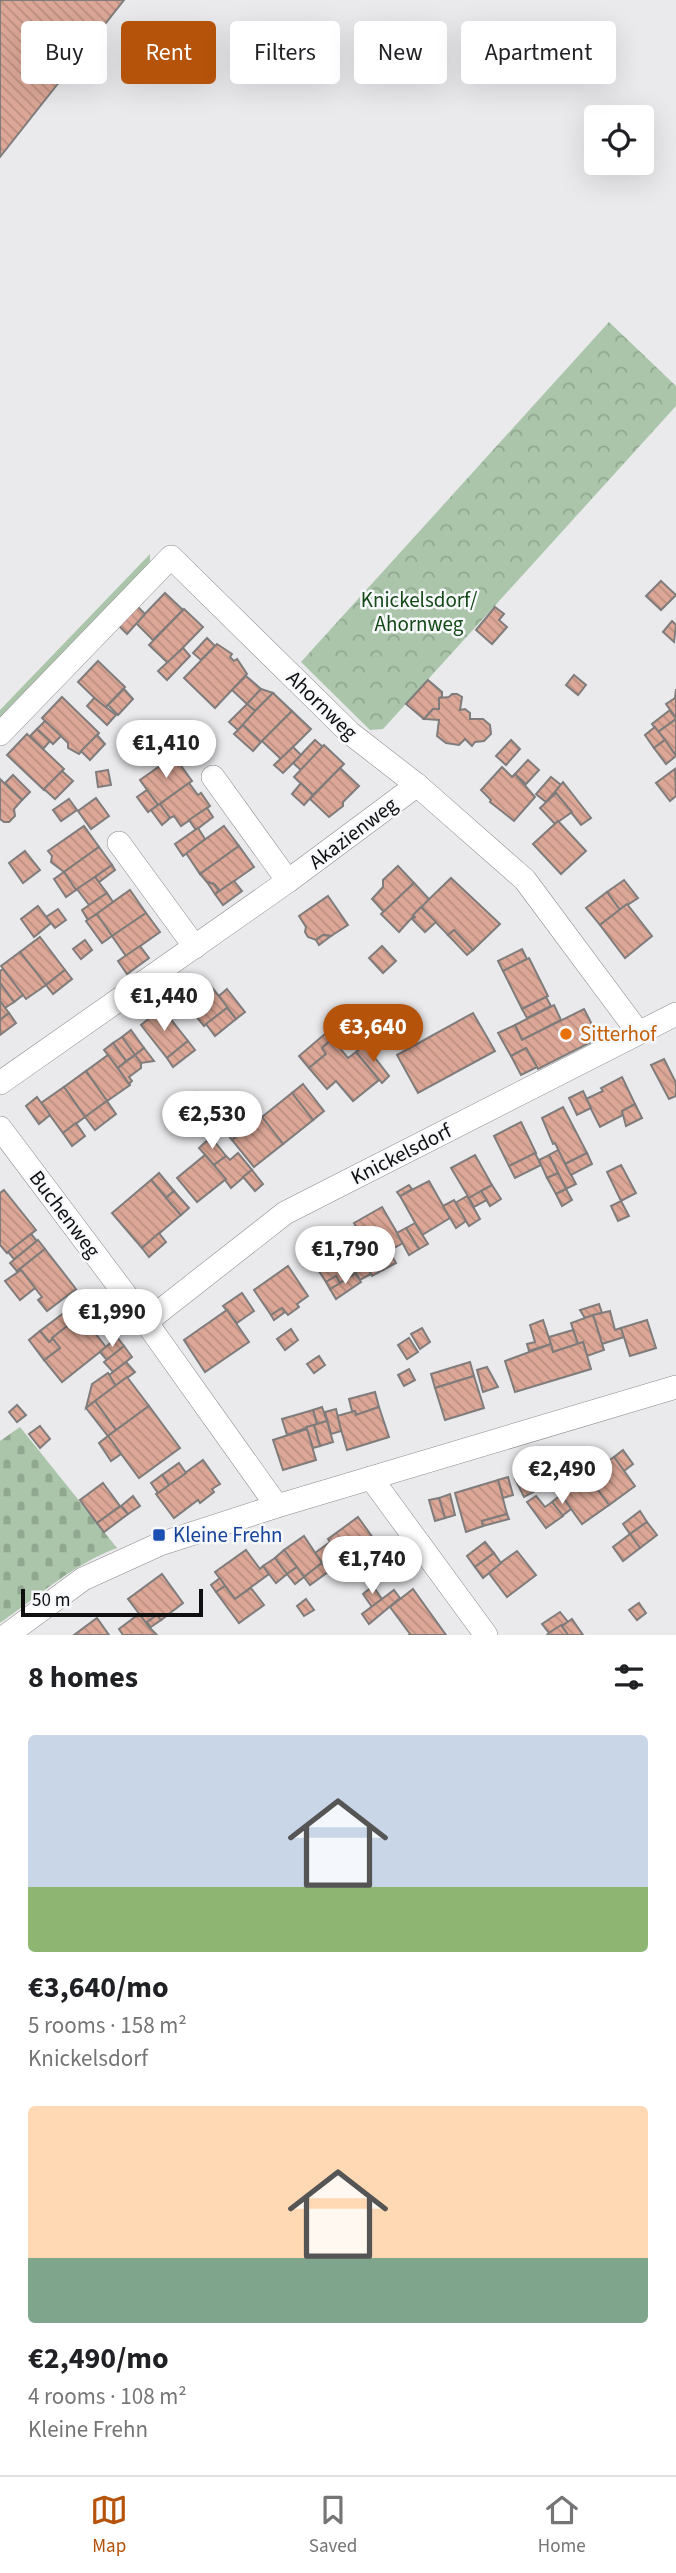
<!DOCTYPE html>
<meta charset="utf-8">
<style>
:root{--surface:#fff;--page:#f2f2f2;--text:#202124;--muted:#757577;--line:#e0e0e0;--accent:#b45309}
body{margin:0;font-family:"Source Sans 3",sans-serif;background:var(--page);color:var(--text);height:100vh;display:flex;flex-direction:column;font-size:26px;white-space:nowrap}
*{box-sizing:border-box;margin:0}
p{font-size:23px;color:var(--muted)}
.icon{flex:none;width:38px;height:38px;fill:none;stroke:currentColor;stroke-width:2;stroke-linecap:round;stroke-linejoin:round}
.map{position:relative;height:1635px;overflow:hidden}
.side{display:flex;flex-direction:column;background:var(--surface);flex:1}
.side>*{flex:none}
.guide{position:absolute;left:21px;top:21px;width:635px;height:63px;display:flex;gap:14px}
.controls{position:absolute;left:584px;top:105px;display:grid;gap:14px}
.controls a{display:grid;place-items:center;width:70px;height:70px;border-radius:7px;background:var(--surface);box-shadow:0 7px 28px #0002;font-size:35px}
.scale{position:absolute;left:21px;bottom:18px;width:182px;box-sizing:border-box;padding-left:7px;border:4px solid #101011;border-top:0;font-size:19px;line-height:24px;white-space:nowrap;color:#101011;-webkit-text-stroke:5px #f7f8fb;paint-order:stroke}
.price{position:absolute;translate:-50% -60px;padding:0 16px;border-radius:24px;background:#fff;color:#222;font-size:23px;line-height:46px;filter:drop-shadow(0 2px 4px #0008)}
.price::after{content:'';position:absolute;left:50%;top:42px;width:21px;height:16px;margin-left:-10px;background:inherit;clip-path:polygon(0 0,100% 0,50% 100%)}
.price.active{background:var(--accent);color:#fff}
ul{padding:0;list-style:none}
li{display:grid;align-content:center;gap:14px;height:371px;padding:0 28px}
li span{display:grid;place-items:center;height:217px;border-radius:7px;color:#555}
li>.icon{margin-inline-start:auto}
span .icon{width:126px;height:126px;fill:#fffc;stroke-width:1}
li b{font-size:30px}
h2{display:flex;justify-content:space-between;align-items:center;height:84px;padding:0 28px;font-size:30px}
.tag{padding:0 24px;border-radius:7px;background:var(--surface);box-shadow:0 7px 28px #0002;font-size:24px;line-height:63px}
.tag.active{background:var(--accent);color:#fff}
.tabs{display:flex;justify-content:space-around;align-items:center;height:98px;border-top:2px solid var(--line);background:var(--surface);font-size:19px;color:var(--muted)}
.tabs a{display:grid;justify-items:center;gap:4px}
.tabs .active{color:var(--accent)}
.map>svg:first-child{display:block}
.grass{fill:#aac5a9}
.forest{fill:url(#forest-crowns)}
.cemetery{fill:url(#cemetery-stones)}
.building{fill:url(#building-back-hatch);stroke:#7f7c7b;stroke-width:2}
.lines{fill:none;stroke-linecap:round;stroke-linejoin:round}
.minor-casing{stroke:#8b8b8e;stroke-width:24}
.minor{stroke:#fff;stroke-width:23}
.food-dot{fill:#e8710a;stroke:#f7f8fb;stroke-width:2.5}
.transit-dot{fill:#1a4fb4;stroke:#f7f8fb;stroke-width:2.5}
.labels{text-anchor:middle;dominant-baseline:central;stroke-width:5;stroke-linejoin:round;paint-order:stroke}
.park-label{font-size:21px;fill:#144917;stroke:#f7f8fb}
.street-label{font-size:21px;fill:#101011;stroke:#f7f8fb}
.food-label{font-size:21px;fill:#c56008;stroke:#f7f8fb;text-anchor:start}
.transit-label{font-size:21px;fill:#164399;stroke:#f7f8fb;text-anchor:start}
</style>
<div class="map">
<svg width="676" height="1635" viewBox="0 0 676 1635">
<defs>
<pattern id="forest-crowns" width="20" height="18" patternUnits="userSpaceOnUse" patternTransform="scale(1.75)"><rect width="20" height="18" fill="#aac5a9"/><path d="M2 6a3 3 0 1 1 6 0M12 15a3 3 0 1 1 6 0" fill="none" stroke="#91a890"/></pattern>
<pattern id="cemetery-stones" width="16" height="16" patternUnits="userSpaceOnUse" patternTransform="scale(1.75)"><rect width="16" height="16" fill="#aac5a9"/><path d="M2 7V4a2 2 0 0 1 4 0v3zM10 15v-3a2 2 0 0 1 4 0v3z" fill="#91a890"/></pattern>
<pattern id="building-back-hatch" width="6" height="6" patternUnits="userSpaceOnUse" patternTransform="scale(1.75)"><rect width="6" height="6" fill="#dca797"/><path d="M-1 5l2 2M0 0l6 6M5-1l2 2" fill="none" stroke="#bc8f81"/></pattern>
</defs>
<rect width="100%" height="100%" fill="#eaeaed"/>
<polygon class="grass" points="150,554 150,570 0,725 0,710"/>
<polygon class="forest" points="609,322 676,386 676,406 383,729 370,730 301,662"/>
<path class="cemetery" d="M20 1427 117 1548C75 1563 37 1597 0 1623V1441Z"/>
<g class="building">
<polygon points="0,0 124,0 0,157"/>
<polygon points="661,581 676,595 661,610 646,596"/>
<polygon points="165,593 183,610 153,640 136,623"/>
<polygon points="137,606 145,614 127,634 118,625"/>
<polygon points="495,607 504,614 499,620 507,627 492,644 476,630"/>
<polygon points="184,609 203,627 168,663 149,645"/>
<polygon points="672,621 676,625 674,642 663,632"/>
<polygon points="207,638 215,646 201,660 193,653"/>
<polygon points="217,644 232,654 230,657 234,661 237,659 247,674 215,708 184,678"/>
<polygon points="183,648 190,656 167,680 158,671"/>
<polygon points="98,661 125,687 105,708 78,682"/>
<polygon points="574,675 586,685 578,695 566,685"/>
<polygon points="246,676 261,689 247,704 232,690"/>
<polygon points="428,680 442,692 442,697 439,698 439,709 433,709 424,719 406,704"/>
<polygon points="124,689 133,699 118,715 108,705"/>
<polygon points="261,689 273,693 255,711 247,704"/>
<polygon points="676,689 676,718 666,704 675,698"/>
<polygon points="273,693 292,711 261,742 242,724"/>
<polygon points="452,694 457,694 462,697 460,710 465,709 470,713 470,719 483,719 490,725 491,734 484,741 475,742 472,746 465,739 459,745 446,743 437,736 439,720 424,719 433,709 439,709 439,698 449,697"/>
<polygon points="62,697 99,733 79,754 68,748 68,743 42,718"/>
<polygon points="94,698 116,715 107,725 87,706"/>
<polygon points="247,704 255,711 238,730 229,722"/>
<polygon points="670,710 676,719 658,732 652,724"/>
<polygon points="292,711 311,729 281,759 262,741"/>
<polygon points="676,719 676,753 675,754 658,732"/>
<polygon points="45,721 61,736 53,744 37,729"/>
<polygon points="243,725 261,742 253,751 234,734"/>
<polygon points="172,727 191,745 181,755 162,737"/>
<polygon points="655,727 665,740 654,748 645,735"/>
<polygon points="37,729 50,741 43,749 30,736"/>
<polygon points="27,734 64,769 44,790 7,755"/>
<polygon points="97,735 105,744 90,760 81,751"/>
<polygon points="315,740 323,747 301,770 293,763"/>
<polygon points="511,740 520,749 506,765 496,756"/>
<polygon points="665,740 676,756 666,764 654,748"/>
<polygon points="324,745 344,764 313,795 294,777"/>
<polygon points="293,747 301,755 283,773 274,765"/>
<polygon points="174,756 192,781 158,805 140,780"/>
<polygon points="528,760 539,770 526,784 515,774"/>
<polygon points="502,767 512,777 515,774 535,797 514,821 490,802 491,800 481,790"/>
<polygon points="340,768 359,786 343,802 343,806 329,817 310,799"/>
<polygon points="675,769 676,796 670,801 656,783"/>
<polygon points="108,770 111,785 98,787 96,772"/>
<polygon points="62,771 73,781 55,799 44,789"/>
<polygon points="13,775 30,792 22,800 5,783"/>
<polygon points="551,777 561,785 546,802 536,794"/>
<polygon points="0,779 22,800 14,809 15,816 9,822 4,822 0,819"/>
<polygon points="563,782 591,818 581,825 555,792"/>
<polygon points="189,783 198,795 201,793 210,806 181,826 174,816 170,818 160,804"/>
<polygon points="301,783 313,795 304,805 292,794"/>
<polygon points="147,790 158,805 148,812 137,797"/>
<polygon points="556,793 572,812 555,824 540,808"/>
<polygon points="96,798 109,816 91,829 78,811"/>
<polygon points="69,799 77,810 61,821 53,810"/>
<polygon points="160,804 170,818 162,825 151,810"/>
<polygon points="207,808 213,817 196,830 189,820"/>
<polygon points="558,821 586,851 561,874 533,844"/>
<polygon points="84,826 99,847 64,872 51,862 52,856 48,851"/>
<polygon points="224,826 239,846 200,874 186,853"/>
<polygon points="198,828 205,839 183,856 175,844"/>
<polygon points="239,846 254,867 220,891 214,884 207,882 200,874"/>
<polygon points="99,847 112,865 76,890 64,872"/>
<polygon points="25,851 40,870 23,883 9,863"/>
<polygon points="112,865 115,870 99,882 95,877"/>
<polygon points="398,866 414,883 384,912 372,899 383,887 383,880"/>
<polygon points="64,872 76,890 66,897 54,879"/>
<polygon points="95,877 107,893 89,905 77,889"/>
<polygon points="451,878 500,924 473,950 454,930 448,935 421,907"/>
<polygon points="624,880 638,898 620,910 607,892"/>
<polygon points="234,881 242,891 223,905 215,894"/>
<polygon points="207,882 214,884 219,890 215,894"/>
<polygon points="414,883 429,899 399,932 381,914"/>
<polygon points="130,890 146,913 112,936 96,914"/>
<polygon points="607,892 620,910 600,925 586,908"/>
<polygon points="107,893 113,902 88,920 82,910"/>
<polygon points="328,896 348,925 331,936 323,935 316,940 308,937 305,932 306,927 299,916"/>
<polygon points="627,904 652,936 625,958 600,925"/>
<polygon points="38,906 51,923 34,937 21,919"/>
<polygon points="421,907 436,922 425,932 412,919 415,917 413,915"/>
<polygon points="58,909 66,920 55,928 46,917"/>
<polygon points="146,913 160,932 126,956 112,936"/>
<polygon points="97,914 112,936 102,943 86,921"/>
<polygon points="454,930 473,950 467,955 448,935"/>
<polygon points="323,935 331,936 319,945 316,940"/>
<polygon points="40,937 65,970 46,985 20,952"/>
<polygon points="85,940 92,950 81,959 73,949"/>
<polygon points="140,946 149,958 127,974 118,961"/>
<polygon points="382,946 396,961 383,973 369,958"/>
<polygon points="522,949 527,959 503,971 498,961"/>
<polygon points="20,952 46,985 26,999 1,966"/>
<polygon points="529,958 548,996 522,1009 503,971"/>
<polygon points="3,969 23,995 14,1002 0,983 0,971"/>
<polygon points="65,970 72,979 53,994 46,985"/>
<polygon points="205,979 228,1007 204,1026 181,998"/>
<polygon points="0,983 14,1002 5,1008 0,1001"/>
<polygon points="227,989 245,1012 236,1019 219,996"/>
<polygon points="546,997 551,1006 527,1018 522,1009"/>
<polygon points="0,1001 9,1013 0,1020"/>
<polygon points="554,1005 561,1020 522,1040 515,1025"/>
<polygon points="162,1008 188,1041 167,1058 141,1025"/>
<polygon points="227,1008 236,1019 215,1036 206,1024"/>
<polygon points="584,1009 599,1038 538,1069 526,1048 511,1056 498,1033 515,1025 522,1040"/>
<polygon points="9,1013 16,1023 0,1035 0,1020"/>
<polygon points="473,1013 495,1051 418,1093 397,1055"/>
<polygon points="131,1030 144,1048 135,1055 122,1037"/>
<polygon points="326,1033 332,1039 322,1048 326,1054 309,1068 299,1056"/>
<polygon points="122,1037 135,1055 126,1061 113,1043"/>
<polygon points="332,1039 348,1058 356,1052 379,1080 353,1101 336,1081 327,1089 309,1068 326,1054 322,1048"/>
<polygon points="188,1041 195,1050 173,1067 167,1058"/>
<polygon points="113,1043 126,1061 118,1068 104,1050"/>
<polygon points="365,1045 389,1076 382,1083 356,1052"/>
<polygon points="144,1048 154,1061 141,1063 135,1055"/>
<polygon points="526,1048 537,1067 521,1075 511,1056"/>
<polygon points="108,1055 130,1085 107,1101 86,1071"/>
<polygon points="135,1055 141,1063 141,1068 129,1077 132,1081 129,1084 118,1068"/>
<polygon points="664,1059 676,1083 676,1096 669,1099 651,1065"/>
<polygon points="86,1071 107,1101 85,1117 64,1087"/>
<polygon points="622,1077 635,1104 622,1111 623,1115 600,1127 586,1099 603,1091 601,1088"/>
<polygon points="303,1084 324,1111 313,1120 292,1093"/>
<polygon points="64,1087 85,1117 63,1133 41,1103"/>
<polygon points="583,1091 591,1108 577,1115 569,1098"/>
<polygon points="195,1092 203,1103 195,1109 187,1099"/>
<polygon points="292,1093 313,1120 283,1144 262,1117"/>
<polygon points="37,1097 50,1115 39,1124 26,1106"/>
<polygon points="107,1101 116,1114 95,1130 85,1117"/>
<polygon points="635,1104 642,1118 626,1126 622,1111"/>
<polygon points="563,1107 587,1153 565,1164 555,1143 553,1144 542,1118"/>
<polygon points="236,1116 246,1129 232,1140 222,1127"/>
<polygon points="262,1117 283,1144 254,1167 232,1140"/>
<polygon points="521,1122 536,1153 509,1166 494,1136"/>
<polygon points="76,1123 85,1136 72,1146 63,1133"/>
<polygon points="211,1137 226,1156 214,1165 199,1148"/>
<polygon points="558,1150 576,1184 566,1189 549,1155"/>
<polygon points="238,1153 252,1170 231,1188 214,1165 226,1156 230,1160"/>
<polygon points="535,1153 541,1165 515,1178 509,1166"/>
<polygon points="587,1153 592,1164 571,1175 565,1164"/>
<polygon points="205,1155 226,1179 197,1202 177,1178"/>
<polygon points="475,1155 492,1185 469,1198 451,1168"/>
<polygon points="549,1155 558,1173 547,1178 539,1160"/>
<polygon points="621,1165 636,1193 621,1201 607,1172"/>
<polygon points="252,1170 263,1184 255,1191 243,1177"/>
<polygon points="159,1173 174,1191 166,1198 151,1180"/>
<polygon points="558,1173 566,1189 556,1194 547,1178"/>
<polygon points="151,1180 181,1215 142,1248 112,1213"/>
<polygon points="429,1181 450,1218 422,1235 400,1196"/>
<polygon points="409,1185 412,1189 400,1196 397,1192"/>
<polygon points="492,1185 501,1199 490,1206 481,1191"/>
<polygon points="566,1189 572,1200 562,1206 556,1194"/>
<polygon points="4,1190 36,1230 7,1253 0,1245 0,1193"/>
<polygon points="174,1191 189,1208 181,1215 166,1198"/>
<polygon points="481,1191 487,1200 474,1207 469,1198"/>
<polygon points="467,1196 480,1219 469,1226 455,1203"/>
<polygon points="454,1200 466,1221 456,1228 443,1206"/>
<polygon points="621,1201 629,1216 618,1221 611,1206"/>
<polygon points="382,1207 403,1243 375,1259 354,1223"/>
<polygon points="415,1223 428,1244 419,1249 406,1228"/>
<polygon points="406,1228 419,1249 409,1255 397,1233"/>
<polygon points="159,1233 166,1242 149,1257 142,1248"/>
<polygon points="31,1234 37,1241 14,1259 8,1252"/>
<polygon points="333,1235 335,1238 321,1247 319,1244"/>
<polygon points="335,1238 357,1272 340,1283 336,1276 326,1282 307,1253 319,1244 321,1247"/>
<polygon points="38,1240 45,1249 17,1271 10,1263"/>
<polygon points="45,1249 76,1289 47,1311 38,1300 42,1297 21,1270 16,1272"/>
<polygon points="370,1249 383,1270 372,1276 360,1255"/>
<polygon points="389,1251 396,1263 383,1270 376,1259"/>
<polygon points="360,1255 371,1274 360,1280 350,1261"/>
<polygon points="288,1266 308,1296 297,1304 299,1307 288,1315 282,1308 271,1315 254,1290"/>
<polygon points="21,1270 35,1288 20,1300 5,1281"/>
<polygon points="355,1274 361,1282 336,1299 330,1289"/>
<polygon points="336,1276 340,1283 330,1289 326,1282"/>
<polygon points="242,1293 254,1311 237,1323 223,1306"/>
<polygon points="599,1304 602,1313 585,1318 580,1310"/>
<polygon points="282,1308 285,1312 274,1320 271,1315"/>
<polygon points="69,1309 76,1319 49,1342 40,1331"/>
<polygon points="227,1310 249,1342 205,1372 184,1340"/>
<polygon points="610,1311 615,1330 621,1328 624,1337 602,1344 593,1315"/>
<polygon points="81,1315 106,1347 62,1382 44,1360 60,1348 52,1338"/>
<polygon points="593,1315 604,1350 587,1356 583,1342 578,1344 571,1323"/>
<polygon points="543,1320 551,1344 529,1351 527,1344 535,1342 530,1325"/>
<polygon points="647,1320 656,1348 630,1356 621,1328"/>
<polygon points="422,1328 430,1342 420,1349 411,1334"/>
<polygon points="291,1329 298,1340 285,1350 277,1339"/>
<polygon points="573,1330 578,1344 553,1352 549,1337"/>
<polygon points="40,1331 49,1342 53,1339 60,1348 44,1360 29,1340"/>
<polygon points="117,1337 124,1346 107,1360 100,1352"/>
<polygon points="409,1338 418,1352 407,1359 398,1345"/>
<polygon points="583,1342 591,1369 515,1392 505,1361 551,1344 553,1352"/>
<polygon points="124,1346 132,1357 113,1372 104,1362"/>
<polygon points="319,1356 325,1365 314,1373 307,1364"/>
<polygon points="126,1362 135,1372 116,1386 108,1376"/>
<polygon points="470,1362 474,1376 435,1388 431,1374"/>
<polygon points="487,1367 498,1387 483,1392 477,1370"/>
<polygon points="409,1369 415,1380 404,1386 398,1375"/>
<polygon points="108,1373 116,1386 86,1408 92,1384"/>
<polygon points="474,1376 484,1408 445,1420 435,1388"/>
<polygon points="127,1377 149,1406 116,1430 95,1401"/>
<polygon points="375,1392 379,1407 356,1415 355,1411 352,1411 349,1399"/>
<polygon points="95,1401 116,1430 108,1436 86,1408"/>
<polygon points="17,1405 26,1415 17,1422 9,1412"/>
<polygon points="149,1406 180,1448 139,1478 108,1436"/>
<polygon points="322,1407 327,1421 317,1424 313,1410"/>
<polygon points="379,1407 389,1437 347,1450 337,1416 355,1411 356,1415"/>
<polygon points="336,1409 341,1431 331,1434 325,1412"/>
<polygon points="313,1410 317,1424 287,1435 282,1419"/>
<polygon points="327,1421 333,1442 320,1446 314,1425"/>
<polygon points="314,1425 320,1446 313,1448 306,1427"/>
<polygon points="40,1426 50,1439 40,1448 29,1434"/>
<polygon points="307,1429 316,1460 283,1470 273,1440"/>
<polygon points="108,1436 121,1454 111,1461 99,1443"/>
<polygon points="623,1450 633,1464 624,1471 614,1457"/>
<polygon points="614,1457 635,1486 609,1505 591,1481 603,1472 599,1467"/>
<polygon points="203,1460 220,1484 212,1489 214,1492 200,1503 198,1500 174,1518 156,1494"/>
<polygon points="179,1463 186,1473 169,1485 162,1475"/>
<polygon points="525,1473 535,1491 524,1497 515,1479"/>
<polygon points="162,1475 169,1485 158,1493 151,1483"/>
<polygon points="508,1477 513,1495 503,1498 498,1480"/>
<polygon points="498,1480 507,1514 482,1521 483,1526 466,1532 455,1493"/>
<polygon points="591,1481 609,1505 582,1524 561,1495 576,1485 579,1490"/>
<polygon points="103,1483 120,1506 97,1523 80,1500"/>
<polygon points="450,1494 455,1515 445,1518 439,1498"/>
<polygon points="561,1495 571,1509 562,1516 552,1502"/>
<polygon points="133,1496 140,1506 128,1514 121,1506"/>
<polygon points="536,1496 545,1507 552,1502 563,1516 546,1528 527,1502"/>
<polygon points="439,1498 445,1518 435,1521 429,1500"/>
<polygon points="121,1506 128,1514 104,1532 97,1523"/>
<polygon points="640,1511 647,1522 630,1534 623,1524"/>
<polygon points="507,1514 509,1519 483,1526 482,1521"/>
<polygon points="358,1517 376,1542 330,1574 315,1553 330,1542 328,1539"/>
<polygon points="647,1522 657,1535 640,1548 630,1534"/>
<polygon points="630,1534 640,1548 623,1561 613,1547"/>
<polygon points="304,1536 322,1563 304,1577 284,1550"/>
<polygon points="376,1542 384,1553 366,1566 358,1556"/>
<polygon points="485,1542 494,1553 475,1567 467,1556"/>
<polygon points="246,1550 260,1569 263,1566 269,1574 235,1599 215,1572"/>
<polygon points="284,1550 297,1567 287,1574 275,1558"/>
<polygon points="517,1551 536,1575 507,1597 488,1572"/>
<polygon points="494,1553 501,1563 483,1578 475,1567"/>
<polygon points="275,1558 287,1574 276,1583 263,1566"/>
<polygon points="322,1563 328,1572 310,1585 304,1577"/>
<polygon points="297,1567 304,1577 295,1584 287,1574"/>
<polygon points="162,1574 183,1603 161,1620 157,1615 147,1622 150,1628 128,1599"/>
<polygon points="220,1578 225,1586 216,1592 211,1585"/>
<polygon points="225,1586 235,1599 251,1588 264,1605 239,1623 216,1592"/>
<polygon points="373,1586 382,1599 372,1607 363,1594"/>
<polygon points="413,1589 446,1635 409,1635 410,1634 390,1607"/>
<polygon points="394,1590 400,1598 369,1624 362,1614"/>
<polygon points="306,1599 314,1610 304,1616 297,1606"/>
<polygon points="639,1603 646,1613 637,1620 629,1610"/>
<polygon points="560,1612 568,1622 549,1633 542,1624"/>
<polygon points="139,1614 150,1628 157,1635 123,1635 119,1629"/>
<polygon points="157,1615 161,1620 151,1627 147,1622"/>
<polygon points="97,1618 109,1635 74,1635"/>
<polygon points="572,1619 583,1635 568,1635 562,1626"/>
<polygon points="561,1625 568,1635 547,1635 549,1633"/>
</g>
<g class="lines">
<g class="minor-casing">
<g id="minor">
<polyline points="0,734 171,557 350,733 417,785 525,880 638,1032"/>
<polyline points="213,777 288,881"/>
<polyline points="119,843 195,947"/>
<polyline points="0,1083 288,881 417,785"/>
<polyline points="0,1128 146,1322 277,1506"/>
<polyline points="146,1322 285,1213 676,1014"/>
<polyline points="371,1478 486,1635"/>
<polyline points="7,1635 83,1579 160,1544 277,1506 676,1387"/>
</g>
</g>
<use href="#minor" class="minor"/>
</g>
<circle class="food-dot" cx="566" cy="1034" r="7"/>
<rect class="transit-dot" x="152" y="1528" width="14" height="14" rx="3.5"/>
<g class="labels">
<g class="park-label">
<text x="419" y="600">Knickelsdorf/<tspan x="419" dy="24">Ahornweg</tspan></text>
</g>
<g class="street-label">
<text transform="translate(322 705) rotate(44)">Ahornweg</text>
<text transform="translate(353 833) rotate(-37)">Akazienweg</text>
<text transform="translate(401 1154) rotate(-27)">Knickelsdorf</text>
<text transform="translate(65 1214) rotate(53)">Buchenweg</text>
</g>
<g class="food-label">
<text x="580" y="1034">Sitterhof</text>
</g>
<g class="transit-label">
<text x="173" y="1535">Kleine Frehn</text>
</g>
</g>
</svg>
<div class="controls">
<a><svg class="icon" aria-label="locate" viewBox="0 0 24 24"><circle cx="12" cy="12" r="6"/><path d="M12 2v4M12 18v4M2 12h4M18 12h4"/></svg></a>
</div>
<div class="scale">50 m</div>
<b class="price" style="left:166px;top:780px">€1,410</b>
<b class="price" style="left:164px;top:1033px">€1,440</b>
<b class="price active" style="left:373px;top:1064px">€3,640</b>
<b class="price" style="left:212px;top:1151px">€2,530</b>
<b class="price" style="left:345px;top:1286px">€1,790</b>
<b class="price" style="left:112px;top:1349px">€1,990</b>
<b class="price" style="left:562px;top:1506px">€2,490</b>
<b class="price" style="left:372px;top:1596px">€1,740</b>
<div class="guide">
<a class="tag">Buy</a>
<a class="tag active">Rent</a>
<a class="tag">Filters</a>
<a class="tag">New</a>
<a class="tag">Apartment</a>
</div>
</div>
<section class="side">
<h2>8 homes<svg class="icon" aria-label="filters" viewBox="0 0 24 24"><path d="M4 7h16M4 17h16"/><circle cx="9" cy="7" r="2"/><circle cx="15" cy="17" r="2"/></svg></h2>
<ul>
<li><span style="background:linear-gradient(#c9d6e8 70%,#8fb573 0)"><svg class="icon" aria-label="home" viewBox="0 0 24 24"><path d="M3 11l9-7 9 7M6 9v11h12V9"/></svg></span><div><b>€3,640/mo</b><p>5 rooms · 158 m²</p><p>Knickelsdorf</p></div></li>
<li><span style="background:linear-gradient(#ffd9b3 70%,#7fa58c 0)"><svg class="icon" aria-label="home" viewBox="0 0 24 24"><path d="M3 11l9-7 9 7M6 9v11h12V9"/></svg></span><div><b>€2,490/mo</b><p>4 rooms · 108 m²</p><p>Kleine Frehn</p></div></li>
</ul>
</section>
<nav class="tabs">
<a class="active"><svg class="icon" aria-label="map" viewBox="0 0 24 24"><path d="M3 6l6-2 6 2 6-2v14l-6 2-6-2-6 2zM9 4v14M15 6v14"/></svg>Map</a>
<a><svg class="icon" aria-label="saved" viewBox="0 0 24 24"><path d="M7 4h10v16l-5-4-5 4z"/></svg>Saved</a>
<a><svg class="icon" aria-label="home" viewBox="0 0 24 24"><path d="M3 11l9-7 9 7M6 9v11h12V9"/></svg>Home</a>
</nav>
